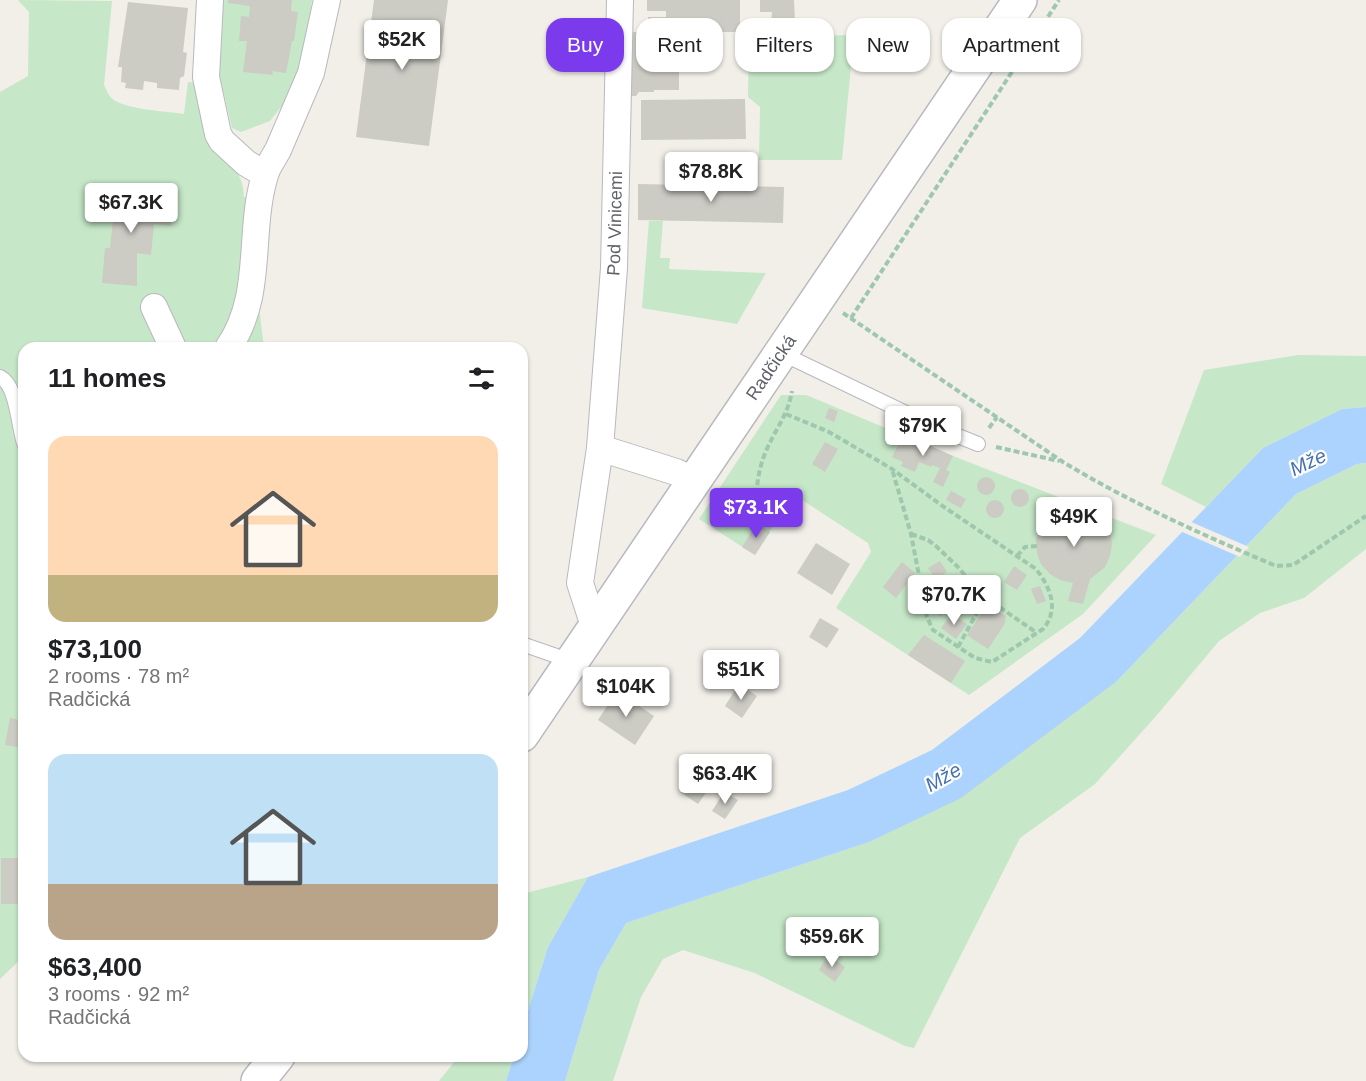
<!DOCTYPE html>
<meta charset="utf-8">
<style>
:root{--surface:#fff;--page:#f6f6f6;--text:#202124;--muted:#757577;--accent:#7c3aed}
body{margin:0;font-family:Helvetica,sans-serif;background:var(--page);color:var(--text);height:100vh;display:flex;flex-direction:column;font-size:22px;white-space:nowrap}
*{box-sizing:border-box;margin:0}
p{font-size:20px;color:var(--muted)}
.icon{flex:none;width:33px;height:33px;fill:none;stroke:currentColor;stroke-width:2;stroke-linecap:round;stroke-linejoin:round}
.map{position:relative;flex:1;overflow:hidden}
.drawer{position:absolute;left:18px;top:342px;width:510px;height:720px;display:flex;flex-direction:column;background:var(--surface);border-radius:18px;box-shadow:0 2px 4px #0004}
.drawer>*{flex:none}
.hud{position:absolute;left:546px;top:18px;width:570px;height:54px;display:flex;gap:12px}
.price{position:absolute;translate:-50% -51px;padding:0 14px;border-radius:6px;background:#fff;color:#222;font-size:20px;line-height:39px;filter:drop-shadow(0 2px 3px #0008)}
.price::after{content:'';position:absolute;left:50%;top:36px;width:18px;height:14px;margin-left:-9px;background:inherit;clip-path:polygon(0 0,100% 0,50% 100%)}
.price.current{background:var(--accent);color:#fff}
ul{padding:0;list-style:none}
li{display:grid;align-content:center;gap:12px;height:318px;padding:0 30px}
li span{display:grid;place-items:center;height:186px;border-radius:18px;color:#555}
li>.icon{margin-inline-start:auto}
span .icon{width:108px;height:108px;fill:#fffc;stroke-width:1}
li b{font-size:26px}
h2{display:flex;justify-content:space-between;align-items:center;height:72px;padding:0 30px;font-size:26px}
.tag{padding:0 21px;border-radius:18px;background:var(--surface);box-shadow:0 2px 4px #0004;font-size:21px;line-height:54px}
.tag.current{background:var(--accent);color:#fff}
.map>svg:first-child{display:block}
.green{fill:#c6e7c8}
.water{fill:#acd3fd}
.pier{fill:#f1efe8}
.building{fill:#cccbc4}
.lines{fill:none;stroke-linecap:round;stroke-linejoin:round}
.service-casing{stroke:#b8b9be;stroke-width:16}
.minor-casing{stroke:#b8b9be;stroke-width:28}
.tertiary-casing{stroke:#b8b9be;stroke-width:36}
.path{stroke:#9fc7ae;stroke-width:4;stroke-dasharray:6 3;stroke-linecap:butt}
.service{stroke:#fff;stroke-width:14}
.minor{stroke:#fff;stroke-width:26}
.tertiary{stroke:#fff;stroke-width:33}
.labels{text-anchor:middle;dominant-baseline:central;stroke-width:4.5;stroke-linejoin:round;paint-order:stroke}
.street-label{font-size:18px;fill:#5f6268;stroke:#fff}
.water-label{font-size:20px;font-style:italic;fill:#4772af;stroke:#fff}
</style>
<div class="map">
<svg width="1366" height="1081" viewBox="0 0 1366 1081">
<rect width="100%" height="100%" fill="#f1efe8"/>
<g class="green">
<path d="M18 0 112 1 104 85C107 91 109 97 114 100 129 110 166 111 184 114L188 82 196 83C199 102 199 120 209 138 223 161 243 166 244 197L250 198 256 283 264 348H24V956L0 979V92L28 76 29 12Z"/>
<polygon points="222,0 312,0 303,66 299,66 285,102 270,121 241,132 232,128 218,69"/>
<polygon points="854,35 842,160 759,160 760,107 748,97 749,37"/>
<polygon points="649,221 663,221 660,258 670,258 669,269 766,273 737,324 642,308"/>
<polygon points="1298,355 1366,356 1366,407 1342,409 1263,448 1206,507 1161,484 1204,370"/>
<polygon points="781,395 806,395 953,456 1156,535 1083,614 969,695 836,608 871,552 868,543 793,494 755,555 699,519"/>
<polygon points="1366,463 1366,549 1304,598 1260,613 1219,641 1157,715 1095,784 1020,838 914,1048 905,1046 755,973 683,950 663,959 641,997 613,1081 565,1081 599,970 626,923 869,842 1117,681 1296,494 1357,464"/>
<polygon points="588,877 548,947 522,1030 522,894"/>
<polygon points="459,1056 514,1056 506,1081 439,1081"/>
</g>
<polygon class="water" points="1366,407 1366,463 1357,464 1296,494 1117,681 961,798 869,842 626,923 599,970 565,1081 506,1081 514,1056 522,1056 522,1030 548,947 588,877 848,790 932,750 1080,638 1263,448 1342,409"/>
<polygon class="pier" points="1189,521 1249,547 1240,557 1180,531"/>
<g class="building">
<polygon points="228,0 292,0 291,11 298,12 294,41 292,41 286,73 272,71 273,75 243,72 247,41 239,41 241,16 249,17 250,6 228,3"/>
<polygon points="374,0 448,0 429,146 356,137"/>
<polygon points="647,0 740,0 740,32 679,32 679,90 654,90 654,92 639,92 636,96 630,96 631,32 666,32 666,26 648,26 648,17 666,17 666,11 647,11"/>
<polygon points="760,0 794,0 795,21 771,22 772,12 760,12"/>
<polygon points="128,2 188,8 183,52 187,53 184,76 180,78 179,90 157,88 157,83 144,81 143,90 125,88 126,83 121,82 122,67 118,67"/>
<polygon points="745,99 746,139 641,140 641,100"/>
<polygon points="116,183 136,185 135,195 153,197 152,207 172,209 171,226 154,224 151,255 137,253 137,286 102,283 105,248 110,248 113,221 108,220 109,206 114,207"/>
<polygon points="638,184 784,187 783,223 638,220"/>
<polygon points="829,408 838,411 834,422 825,418"/>
<polygon points="904,434 953,456 946,470 950,472 943,487 933,482 940,468 932,465 931,467 919,462 915,472 901,466 903,462 892,457"/>
<polygon points="825,442 838,449 825,472 812,464"/>
<circle cx="986" cy="486" r="9"/>
<circle cx="1020" cy="498" r="9"/>
<polygon points="951,491 966,499 961,508 946,500"/>
<circle cx="995" cy="509" r="9"/>
<polygon points="1070,507 1082,507 1094,512 1103,520 1110,531 1112,544 1110,556 1105,567 1090,579 1083,604 1068,601 1073,583 1060,580 1050,574 1041,564 1037,553 1036,540 1040,528 1048,518 1058,510"/>
<polygon points="757,523 770,532 755,555 742,547"/>
<polygon points="816,543 850,564 832,595 797,573"/>
<polygon points="940,561 947,572 936,579 928,568"/>
<polygon points="902,562 915,573 896,598 883,587"/>
<polygon points="1014,566 1027,575 1017,590 1004,582"/>
<polygon points="1040,586 1046,601 1037,604 1031,589"/>
<polygon points="943,602 949,608 941,617 934,611"/>
<polygon points="991,606 1006,616 1004,625 988,649 967,635 983,611"/>
<polygon points="952,613 967,624 956,639 941,628"/>
<polygon points="820,618 839,629 827,648 809,637"/>
<polygon points="924,635 965,661 951,683 908,655"/>
<polygon points="739,684 757,696 742,718 725,706"/>
<polygon points="617,691 654,716 635,745 598,720"/>
<polygon points="10,718 24,721 24,748 5,745"/>
<polygon points="697,769 715,780 698,804 680,792"/>
<polygon points="724,792 738,800 725,819 712,811"/>
<polygon points="24,793 24,829 23,829 18,794"/>
<rect x="1" y="858" width="23" height="46"/>
<polygon points="828,955 845,967 835,982 819,970"/>
</g>
<g class="lines">
<g class="service-casing">
<g id="service">
<polyline points="781,353 933,426 978,444"/>
<path d="M0 377C17 385 18 425 24 443"/>
<polyline points="522,644 571,661"/>
</g>
</g>
<g class="minor-casing">
<g id="minor">
<polyline points="210,0 206,77 218,134 222,141 246,163 256,169 267,169 278,150 311,73 327,0"/>
<polyline points="154,307 173,348"/>
<path d="M228 348C266 293 246 229 267 169"/>
<polyline points="600,448 676,472 695,481"/>
<path id="s1" d="M595 629 580 583 600 448 614 268 620 0"/>
</g>
</g>
<g class="tertiary-casing">
<g id="tertiary">
<path id="s2" d="M522 735 1020 0"/>
<polyline points="258,1081 278,1056"/>
</g>
</g>
<g class="path">
<path d="M843 313 1063 462C1131 503 1203 535 1276 566L1293 565 1366 516"/>
<polyline points="851,318 1059,0"/>
<path d="M786 414 829 432 892 469 944 507 1036 569C1050 587 1060 609 1043 629L992 662 975 658 933 630 927 617 911 534 892 469"/>
<polyline points="989,428 997,417"/>
<polyline points="996,447 1059,461"/>
<path d="M755 503C757 487 758 472 764 456 772 434 788 416 792 391"/>
<polyline points="911,534 928,540 936,546 959,568 979,593 1037,633"/>
<polyline points="1017,556 1025,547 1037,546"/>
<polyline points="958,647 985,598"/>
</g>
<use href="#service" class="service"/>
<use href="#minor" class="minor"/>
<use href="#tertiary" class="tertiary"/>
</g>
<g class="labels">
<g class="street-label">
<text stroke="none"><textPath href="#s1" startOffset="410">Pod Vinicemi</textPath></text>
<text stroke="none"><textPath href="#s2" startOffset="444">Radčická</textPath></text>
</g>
<g class="water-label">
<text transform="translate(1308 462) rotate(-26)">Mže</text>
<text transform="translate(943 777) rotate(-30)">Mže</text>
</g>
</g>
</svg>
<b class="price" style="left:402px;top:71px">$52K</b>
<b class="price" style="left:711px;top:203px">$78.8K</b>
<b class="price" style="left:131px;top:234px">$67.3K</b>
<b class="price" style="left:923px;top:457px">$79K</b>
<b class="price current" style="left:756px;top:539px">$73.1K</b>
<b class="price" style="left:1074px;top:548px">$49K</b>
<b class="price" style="left:954px;top:626px">$70.7K</b>
<b class="price" style="left:741px;top:701px">$51K</b>
<b class="price" style="left:626px;top:718px">$104K</b>
<b class="price" style="left:725px;top:805px">$63.4K</b>
<b class="price" style="left:832px;top:968px">$59.6K</b>
<div class="hud">
<a class="tag current">Buy</a>
<a class="tag">Rent</a>
<a class="tag">Filters</a>
<a class="tag">New</a>
<a class="tag">Apartment</a>
</div>
<section class="drawer">
<h2>11 homes<svg class="icon" aria-label="filters" viewBox="0 0 24 24"><path d="M4 7h16M4 17h16"/><circle cx="9" cy="7" r="2"/><circle cx="15" cy="17" r="2"/></svg></h2>
<ul>
<li><span style="background:linear-gradient(#ffd9b3 75%,#c2b280 0)"><svg class="icon" aria-label="home" viewBox="0 0 24 24"><path d="M3 11l9-7 9 7M6 9v11h12V9"/></svg></span><div><b>$73,100</b><p>2 rooms · 78 m²</p><p>Radčická</p></div></li>
<li><span style="background:linear-gradient(#bfe0f5 70%,#b9a48a 0)"><svg class="icon" aria-label="home" viewBox="0 0 24 24"><path d="M3 11l9-7 9 7M6 9v11h12V9"/></svg></span><div><b>$63,400</b><p>3 rooms · 92 m²</p><p>Radčická</p></div></li>
</ul>
</section>
</div>
